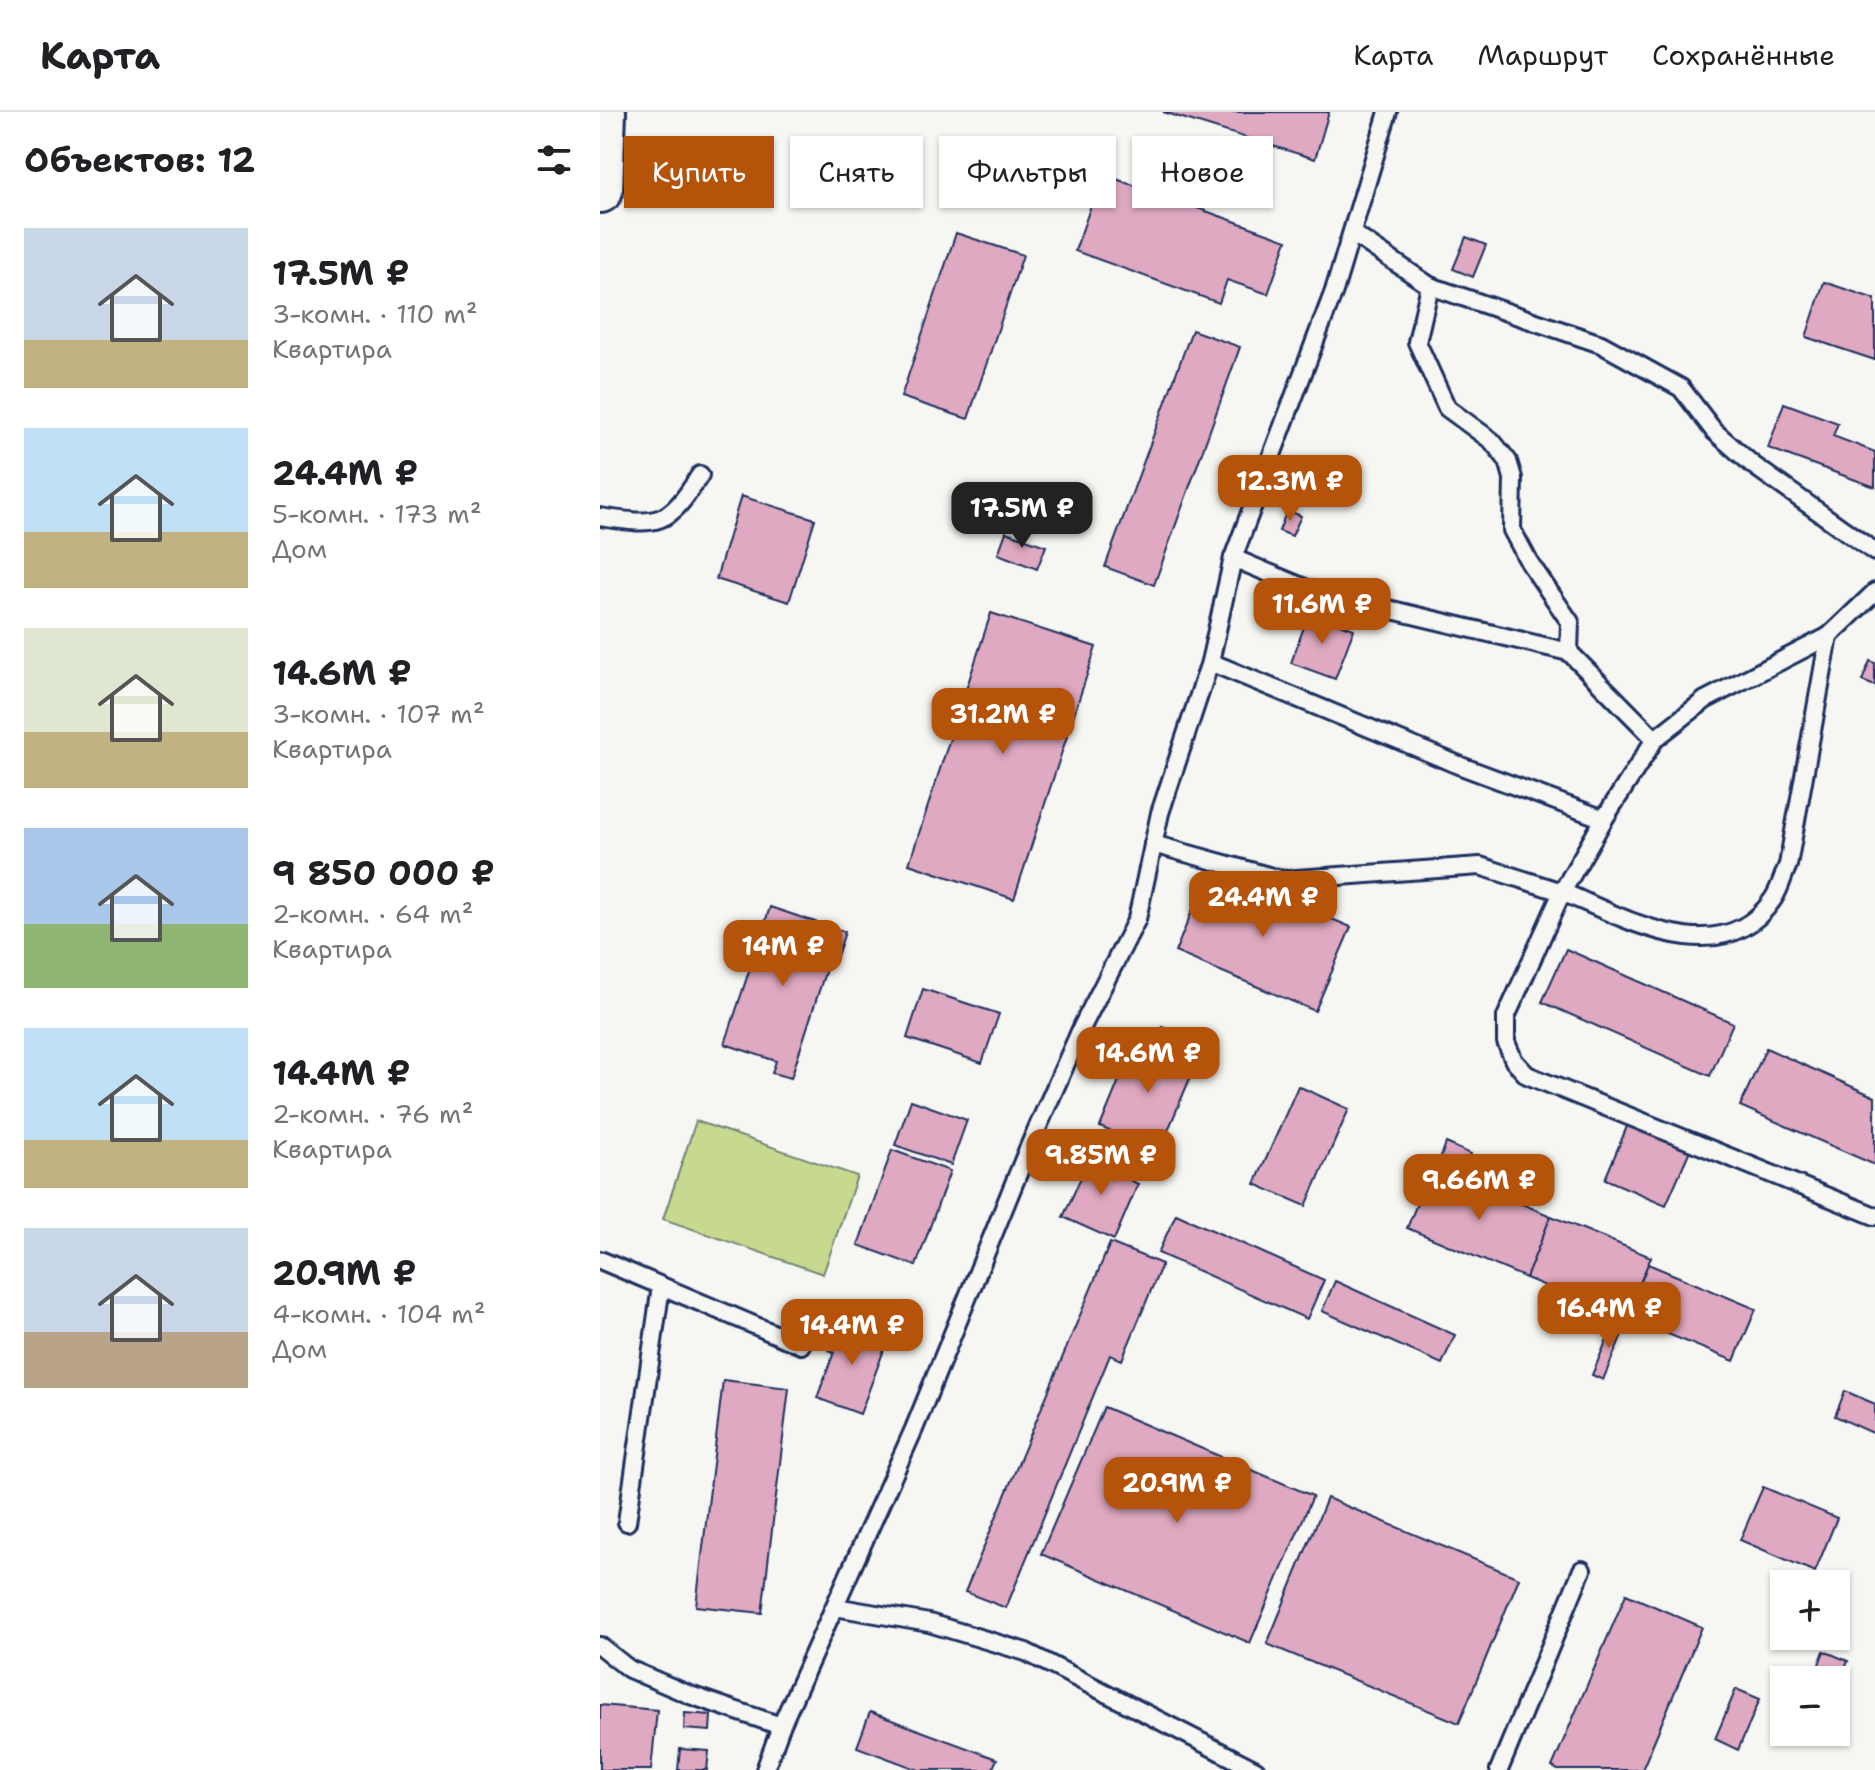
<!DOCTYPE html>
<html lang="ru">
<meta charset="utf-8">
<style>
:root{--surface:#fff;--page:#f2f2f2;--text:#202124;--muted:#757577;--line:#e0e0e0;--accent:#b45309}
body{margin:0;font-family:"Shantell Sans",sans-serif;background:var(--page);color:var(--text);height:100vh;display:flex;flex-direction:column;font-size:30px;white-space:nowrap}
*{box-sizing:border-box;margin:0}
p{font-size:26px;color:var(--muted)}
.icon{flex:none;width:44px;height:44px;fill:none;stroke:currentColor;stroke-width:2;stroke-linecap:round;stroke-linejoin:round}
.map{position:relative;flex:1;overflow:hidden}
.panel{display:flex;flex-direction:column;background:var(--surface);width:600px}
.panel>*{flex:none}
.guide{position:absolute;left:24px;top:24px;width:760px;height:72px;display:flex;gap:16px}
.fabs{position:absolute;left:1170px;top:1458px;display:grid;gap:16px}
.fabs a{display:grid;place-items:center;width:80px;height:80px;border-radius:0px;background:var(--surface);box-shadow:0 2px 6px #0004;font-size:40px}
.price{position:absolute;translate:-50% -68px;padding:0 18px;border-radius:16px;background:var(--accent);color:#fff;font-size:26px;line-height:52px;filter:drop-shadow(0 2px 4px #0008)}
.price::after{content:'';position:absolute;left:50%;top:48px;width:24px;height:18px;margin-left:-12px;background:inherit;clip-path:polygon(0 0,100% 0,50% 100%)}
.price.on{background:#222;color:#fff}
ul{padding:0;list-style:none}
li{display:flex;align-items:center;gap:24px;height:200px;padding:0 24px}
li span{display:grid;place-items:center;flex:none;width:224px;height:160px;border-radius:0px;color:#555}
li>.icon{margin-inline-start:auto}
span .icon{width:96px;height:96px;fill:#fffc;stroke-width:1}
li b{font-size:34px}
h2{display:flex;justify-content:space-between;align-items:center;height:96px;padding:0 24px;font-size:34px}
.tag{padding:0 28px;border-radius:0px;background:var(--surface);box-shadow:0 2px 6px #0004;font-size:28px;line-height:72px}
.tag.on{background:var(--accent);color:#fff}
header{display:flex;align-items:center;gap:48px;box-sizing:border-box;height:112px;padding:0 40px;background:var(--surface);border-bottom:2px solid var(--line)}
header strong{font-size:38px}
nav{display:flex;gap:44px;margin-inline-start:auto;font-size:28px}
main{display:flex;flex:1;min-height:0}
.map>svg:first-child{display:block}
.green{fill:#c7d98e;stroke:#718476;stroke-width:2}
.building{fill:#dfa9c1;stroke:#1b2f5e;stroke-width:2}
.lines{fill:none;stroke-linecap:round;stroke-linejoin:round}
.lane-casing{stroke:#1b2f5e;stroke-width:22}
.secondary-casing{stroke:#1b2f5e;stroke-width:50}
.lane{stroke:#f6f6f2;stroke-width:16}
.secondary{stroke:#f6f6f2;stroke-width:44}
</style>
<header>
<strong>Карта</strong>
<nav><a>Карта</a><a>Маршрут</a><a>Сохранённые</a></nav>
</header>
<main>
<section class="panel">
<h2>Объектов: 12<svg class="icon" aria-label="filters" viewBox="0 0 24 24"><path d="M4 7h16M4 17h16"/><circle cx="9" cy="7" r="2"/><circle cx="15" cy="17" r="2"/></svg></h2>
<ul>
<li><span style="background:linear-gradient(#c9d6e8 70%,#c2b280 0)"><svg class="icon" aria-label="home" viewBox="0 0 24 24"><path d="M3 11l9-7 9 7M6 9v11h12V9"/></svg></span><div><b>17.5M ₽</b><p>3-комн. · 110 m²</p><p>Квартира</p></div></li>
<li><span style="background:linear-gradient(#bfe0f5 65%,#c2b280 0)"><svg class="icon" aria-label="home" viewBox="0 0 24 24"><path d="M3 11l9-7 9 7M6 9v11h12V9"/></svg></span><div><b>24.4M ₽</b><p>5-комн. · 173 m²</p><p>Дом</p></div></li>
<li><span style="background:linear-gradient(#dfe7d0 65%,#c2b280 0)"><svg class="icon" aria-label="home" viewBox="0 0 24 24"><path d="M3 11l9-7 9 7M6 9v11h12V9"/></svg></span><div><b>14.6M ₽</b><p>3-комн. · 107 m²</p><p>Квартира</p></div></li>
<li><span style="background:linear-gradient(#a9c7e8 60%,#8fb573 0)"><svg class="icon" aria-label="home" viewBox="0 0 24 24"><path d="M3 11l9-7 9 7M6 9v11h12V9"/></svg></span><div><b>9 850 000 ₽</b><p>2-комн. · 64 m²</p><p>Квартира</p></div></li>
<li><span style="background:linear-gradient(#bfe0f5 70%,#c2b280 0)"><svg class="icon" aria-label="home" viewBox="0 0 24 24"><path d="M3 11l9-7 9 7M6 9v11h12V9"/></svg></span><div><b>14.4M ₽</b><p>2-комн. · 76 m²</p><p>Квартира</p></div></li>
<li><span style="background:linear-gradient(#c9d6e8 65%,#b9a48a 0)"><svg class="icon" aria-label="home" viewBox="0 0 24 24"><path d="M3 11l9-7 9 7M6 9v11h12V9"/></svg></span><div><b>20.9M ₽</b><p>4-комн. · 104 m²</p><p>Дом</p></div></li>
</ul>
</section>
<div class="map">
<svg width="1275" height="1658" viewBox="0 0 1275 1658">
<rect width="100%" height="100%" fill="#f6f6f2"/>
<filter id="ink" filterUnits="userSpaceOnUse"><feTurbulence type="fractalNoise" baseFrequency=".0125" numOctaves="2"/><feDisplacementMap in="SourceGraphic" scale="16" xChannelSelector="R" yChannelSelector="G"/><feConvolveMatrix kernelMatrix="1 2 1 2 8 2 1 2 1" color-interpolation-filters="sRGB"/></filter>
<g filter="url(#ink)">
<polygon class="green" points="96,1009 257,1064 223,1162 63,1107"/>
<g class="building">
<polygon points="563,0 729,0 715,47"/>
<polygon points="447,42 467,50 460,70 440,63"/>
<polygon points="502,62 687,128 668,182 627,168 619,191 475,139"/>
<polygon points="356,121 423,143 368,307 301,285"/>
<polygon points="866,125 886,133 873,165 853,157"/>
<polygon points="1224,170 1275,187 1275,248 1206,225"/>
<polygon points="592,218 640,235 554,473 505,455"/>
<polygon points="1184,291 1238,311 1233,324 1275,340 1275,375 1168,336"/>
<polygon points="141,384 215,407 189,490 116,467"/>
<polygon points="687,398 701,404 692,424 679,419"/>
<polygon points="406,420 446,434 437,457 398,442"/>
<polygon points="391,501 496,535 414,787 309,752"/>
<polygon points="709,501 754,517 735,567 691,551"/>
<polygon points="1270,549 1275,551 1275,574 1262,569"/>
<polygon points="610,756 751,815 715,899 575,840"/>
<polygon points="170,795 245,820 235,850 229,848 191,966 172,961 176,949 125,932"/>
<polygon points="966,837 1133,911 1110,964 942,890"/>
<polygon points="323,877 399,902 382,951 307,926"/>
<polygon points="562,915 591,927 586,940 557,928"/>
<polygon points="536,927 596,952 559,1040 500,1015"/>
<polygon points="1166,936 1275,985 1275,1053 1140,994"/>
<polygon points="698,974 749,997 706,1094 655,1072"/>
<polygon points="311,988 367,1008 351,1053 295,1033"/>
<polygon points="1028,1012 1090,1038 1066,1093 1005,1067"/>
<polygon points="846,1031 871,1042 863,1060 839,1050"/>
<polygon points="292,1038 350,1059 316,1154 258,1133"/>
<polygon points="493,1039 521,1051 517,1062 538,1072 514,1128 463,1105"/>
<polygon points="832,1055 951,1104 926,1166 807,1116"/>
<polygon points="576,1102 724,1168 707,1207 558,1141"/>
<polygon points="951,1104 1051,1145 1025,1207 926,1166"/>
<polygon points="510,1131 562,1152 522,1248 510,1243 406,1496 365,1480"/>
<polygon points="1048,1152 1156,1197 1134,1249 1026,1205"/>
<polygon points="735,1169 855,1223 842,1252 722,1199"/>
<polygon points="1015,1208 1026,1213 1003,1268 992,1263"/>
<polygon points="239,1209 288,1227 260,1302 217,1286 234,1240 228,1238"/>
<polygon points="123,1268 189,1276 162,1501 96,1494"/>
<polygon points="1245,1279 1275,1292 1275,1322 1235,1304"/>
<polygon points="504,1295 713,1384 650,1531 441,1442"/>
<polygon points="1163,1375 1237,1406 1215,1460 1140,1428"/>
<polygon points="727,1386 919,1466 859,1611 667,1532"/>
<polygon points="1026,1482 1102,1515 1042,1658 958,1658 952,1655"/>
<polygon points="1224,1539 1248,1549 1239,1572 1236,1568 1215,1563"/>
<polygon points="1136,1577 1160,1587 1138,1638 1115,1627"/>
<polygon points="0,1593 57,1598 51,1658 0,1658"/>
<polygon points="270,1600 397,1647 392,1658 319,1658 257,1635"/>
<polygon points="85,1601 111,1603 110,1619 84,1617"/>
<polygon points="80,1637 109,1639 107,1658 78,1658"/>
</g>
<g class="lines">
<g class="lane-casing">
<g id="lane">
<polyline points="752,121 830,174 1001,232 1081,276 1114,319 1153,353 1275,440"/>
<polyline points="830,174 817,230 847,296 892,329 908,349 913,366 912,418 929,450 970,510 969,540"/>
<path d="M0 405C59 414 68 414 100 363"/>
<polyline points="1229,524 1275,480"/>
<path d="M610 550 861 654 1004 707 962 780C1025 806 1122 863 1173 787 1180 777 1183 763 1188 753L1229 524 1105 588 1055 627 969 540 712 479 633 446"/>
<polyline points="1004,707 1055,627"/>
<polyline points="553,732 683,768 880,754 962,780 906,905 906,930 914,949 927,963 1275,1104"/>
<polyline points="0,1148 201,1233"/>
<polyline points="27,1410 61,1174"/>
<polyline points="235,1495 329,1511 426,1540 656,1658"/>
<polyline points="0,1534 29,1557 90,1583 181,1614"/>
<polyline points="165,1658 181,1614 314,1317 428,1037 482,915 537,807 560,701 610,550 633,446 734,179 788,0"/>
<polyline points="899,1658 982,1458"/>
</g>
</g>
<g class="secondary-casing">
<polyline id="secondary" points="0,78 3,0"/>
</g>
<use href="#lane" class="lane"/>
<use href="#secondary" class="secondary"/>
</g>
</g>
</svg>
<div class="fabs">
<a>+</a>
<a>−</a>
</div>
<b class="price" style="left:690px;top:411px">12.3M ₽</b>
<b class="price on" style="left:422px;top:438px">17.5M ₽</b>
<b class="price" style="left:722px;top:534px">11.6M ₽</b>
<b class="price" style="left:403px;top:644px">31.2M ₽</b>
<b class="price" style="left:663px;top:827px">24.4M ₽</b>
<b class="price" style="left:183px;top:876px">14M ₽</b>
<b class="price" style="left:548px;top:983px">14.6M ₽</b>
<b class="price" style="left:501px;top:1085px">9.85M ₽</b>
<b class="price" style="left:879px;top:1110px">9.66M ₽</b>
<b class="price" style="left:1009px;top:1238px">16.4M ₽</b>
<b class="price" style="left:252px;top:1255px">14.4M ₽</b>
<b class="price" style="left:577px;top:1413px">20.9M ₽</b>
<div class="guide">
<a class="tag on">Купить</a>
<a class="tag">Снять</a>
<a class="tag">Фильтры</a>
<a class="tag">Новое</a>
</div>
</div>
</main>
